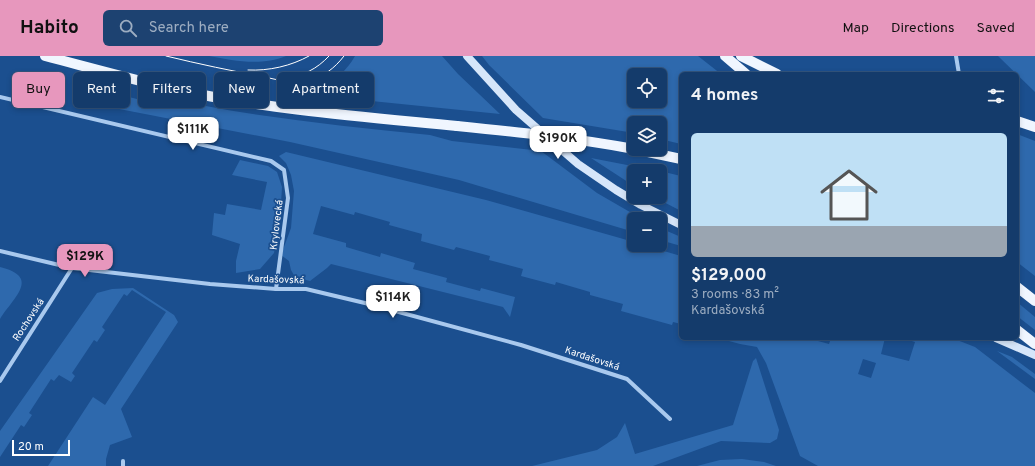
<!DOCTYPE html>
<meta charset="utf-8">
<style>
:root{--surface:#143b6b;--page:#1d4271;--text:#f1f3f6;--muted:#9dadc1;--line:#33557e;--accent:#e797bd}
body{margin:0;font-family:Overpass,sans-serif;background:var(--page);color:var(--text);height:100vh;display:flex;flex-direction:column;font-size:15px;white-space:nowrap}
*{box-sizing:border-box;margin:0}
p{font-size:13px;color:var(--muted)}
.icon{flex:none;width:22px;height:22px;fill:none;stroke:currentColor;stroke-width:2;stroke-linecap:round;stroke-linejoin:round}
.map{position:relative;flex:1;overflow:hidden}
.details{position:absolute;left:679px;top:16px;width:340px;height:268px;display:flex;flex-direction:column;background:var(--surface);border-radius:6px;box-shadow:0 2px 6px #0003,0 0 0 1px var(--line)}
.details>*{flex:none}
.top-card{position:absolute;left:12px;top:16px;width:380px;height:36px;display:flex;gap:8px}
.tools{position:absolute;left:627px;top:12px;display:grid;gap:8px}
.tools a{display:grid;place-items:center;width:40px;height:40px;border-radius:6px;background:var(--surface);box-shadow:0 2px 6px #0003,0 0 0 1px var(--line);font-size:20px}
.scale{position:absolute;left:12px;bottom:10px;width:58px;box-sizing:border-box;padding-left:4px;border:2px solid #fff;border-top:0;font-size:11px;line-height:14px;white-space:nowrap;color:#fff;-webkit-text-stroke:3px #1b4f8f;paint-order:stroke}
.price{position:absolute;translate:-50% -34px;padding:0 9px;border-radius:8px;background:#fff;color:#222;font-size:13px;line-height:26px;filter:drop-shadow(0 1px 2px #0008)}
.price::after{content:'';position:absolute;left:50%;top:24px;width:12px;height:9px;margin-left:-6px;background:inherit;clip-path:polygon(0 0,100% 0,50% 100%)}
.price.selected{background:var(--accent);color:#111}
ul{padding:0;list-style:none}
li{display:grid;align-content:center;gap:8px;height:212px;padding:0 12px}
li+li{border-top:1px solid var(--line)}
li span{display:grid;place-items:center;height:124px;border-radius:6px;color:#555}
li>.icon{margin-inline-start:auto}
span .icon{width:72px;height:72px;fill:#fffc;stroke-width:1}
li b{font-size:17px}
h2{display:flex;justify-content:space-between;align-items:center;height:48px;padding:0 12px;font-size:17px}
.chip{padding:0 14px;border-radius:6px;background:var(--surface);box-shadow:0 2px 6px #0003,0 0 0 1px var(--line);font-size:14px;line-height:36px}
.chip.selected{background:var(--accent);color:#111}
header{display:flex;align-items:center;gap:24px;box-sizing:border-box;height:56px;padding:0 20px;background:var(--accent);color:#111}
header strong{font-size:19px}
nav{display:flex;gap:22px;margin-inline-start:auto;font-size:14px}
.search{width:280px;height:36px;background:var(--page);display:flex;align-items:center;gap:10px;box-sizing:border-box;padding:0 14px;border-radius:6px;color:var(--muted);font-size:15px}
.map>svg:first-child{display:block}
.green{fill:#2e69ad;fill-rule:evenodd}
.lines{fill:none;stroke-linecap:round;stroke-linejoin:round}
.minor{stroke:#a9c9ee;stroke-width:4}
.secondary{stroke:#d6e6fa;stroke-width:8}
.primary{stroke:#f0f6ff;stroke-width:10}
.tram{stroke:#fff;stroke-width:1}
.primary-bridge{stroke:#f0f6ff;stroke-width:10}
.labels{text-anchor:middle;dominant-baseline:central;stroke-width:3.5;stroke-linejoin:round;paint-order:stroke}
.street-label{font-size:10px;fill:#fff;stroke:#1b4f8f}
</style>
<header>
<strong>Habito</strong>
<div class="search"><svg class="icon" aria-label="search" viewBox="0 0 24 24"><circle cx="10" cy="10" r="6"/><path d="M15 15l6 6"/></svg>Search here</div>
<nav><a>Map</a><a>Directions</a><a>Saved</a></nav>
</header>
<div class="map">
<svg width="1035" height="410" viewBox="0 0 1035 410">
<rect width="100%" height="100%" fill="#1b4f8f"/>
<g class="green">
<path d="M209 0H286C262 10 234 5 209 0Z"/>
<path d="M355 0H442L458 18 500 58 322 40 319 30C335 26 347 14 355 0Z"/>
<path d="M482 0H698L721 18H681V88L660 83V67H634V77L543 62 489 9ZM634 19H660V45H634Z"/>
<polygon points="998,0 1035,0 1035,36"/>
<path d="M117 38 137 43 148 38C241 60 335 69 430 79L452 85 541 95 597 137 642 163H634V176L459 124 290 86 114 52 88 46 85 42 114 49Z"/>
<polygon points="1017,78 1035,85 1035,220 1017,206"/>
<polygon points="286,96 486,144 634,186 634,189 643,189 681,200 681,268 673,266 672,269 621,255 623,248 590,239 590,236 556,226 555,229 521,220 523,213 489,204 490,200 456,191 454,194 421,185 422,178 389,169 390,166 355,156 354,159 321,150 313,178 346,187 346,191 380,201 381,197 415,207 413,213 447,222 446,226 480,235 481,232 515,241 510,261 503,251 331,208 327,212 310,225 295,221 291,214 289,205 281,199 291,172 294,135 291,119 286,107 279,100"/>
<polygon points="591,102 658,115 634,115 634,130"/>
<polygon points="240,104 268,110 277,116 282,131 280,163 274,197 260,213 236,217 236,205 240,188 212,179 214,157 225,159 227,148 261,154 267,126 232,119"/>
<polygon points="660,115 681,120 681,155 654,141 660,141"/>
<polygon points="660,172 681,181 681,190 660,184"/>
<path d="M0 211C41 221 14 241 0 263Z"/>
<polygon points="133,232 174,259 178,266 121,353 132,381 110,389 106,403 106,410 48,410 93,341 105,349 166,256 132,234 127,240 124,238 102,271 105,274 97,286 94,284 72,317 75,320 71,326 59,319 54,325 51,323 29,357 32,359 24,371 21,369 0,401 0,375 97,237 112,233"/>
<polygon points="1017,246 1035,261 1035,274 1017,260"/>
<path d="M718 282H807L829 288 831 282H885L881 298 909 305 915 286 902 282H952L975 291 1035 337V410H818L800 400 766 307 757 291 740 288ZM863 303 876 307 871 322 858 318Z"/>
<polygon points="997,295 1012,301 1035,318 1035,323"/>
<polygon points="756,302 779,374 777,383 770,387 721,385 653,410 532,410 597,394 617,381 625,367 635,398 733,369 753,305"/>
<polygon points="742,403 764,406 776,410 697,410 720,404"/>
</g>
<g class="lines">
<g class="minor">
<polyline points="956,0 959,18"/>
<polyline points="0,41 271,105 284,114 288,142 276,233"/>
<polyline points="0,195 72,212 210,228 276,233 306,233 369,248 521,289 627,323 670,363"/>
<polyline points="0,325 72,212"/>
<polyline points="123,405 123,410"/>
</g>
<g class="secondary">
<polyline points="467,0 516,54 578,108 616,134 641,149 681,169"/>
<polyline points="996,282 1035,299"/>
</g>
<g class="primary">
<path d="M45 0C91 12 137 25 183 35 273 54 366 61 457 70"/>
<polyline points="725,0 746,18"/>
<polyline points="741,0 777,18"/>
<polyline points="1017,65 1035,71"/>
<polyline points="634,93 681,103"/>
<polyline points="1017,231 1035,245"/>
<polyline points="1017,274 1035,288"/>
</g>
<g class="tram">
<path d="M166 0C199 8 232 15 265 21 278 24 293 28 307 25 322 22 335 12 344 0"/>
<path d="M248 14C269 15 291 10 309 0"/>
<path d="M285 22C303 20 317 13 329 0"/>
</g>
<path class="primary-bridge" d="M457 70C516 76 575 82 634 93"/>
</g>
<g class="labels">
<g class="street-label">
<text transform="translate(277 169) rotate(-83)">Krylovecká</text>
<text transform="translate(276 224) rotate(2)">Kardašovská</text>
<text transform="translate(29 264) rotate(-57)">Rochovská</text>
<text transform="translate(592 303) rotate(18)">Kardašovská</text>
</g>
</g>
</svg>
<div class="tools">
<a><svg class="icon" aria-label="locate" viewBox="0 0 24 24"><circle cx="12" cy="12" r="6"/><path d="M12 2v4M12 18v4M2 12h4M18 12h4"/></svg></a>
<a><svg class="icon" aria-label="layers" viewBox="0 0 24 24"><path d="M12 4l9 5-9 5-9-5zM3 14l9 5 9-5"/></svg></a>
<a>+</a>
<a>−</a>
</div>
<div class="scale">20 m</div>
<b class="price" style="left:193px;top:95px">$111K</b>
<b class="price" style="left:558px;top:104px">$190K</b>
<b class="price selected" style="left:85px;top:222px">$129K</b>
<b class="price" style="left:393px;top:263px">$114K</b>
<div class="top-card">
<a class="chip selected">Buy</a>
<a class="chip">Rent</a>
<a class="chip">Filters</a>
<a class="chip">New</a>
<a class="chip">Apartment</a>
</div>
<section class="details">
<h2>4 homes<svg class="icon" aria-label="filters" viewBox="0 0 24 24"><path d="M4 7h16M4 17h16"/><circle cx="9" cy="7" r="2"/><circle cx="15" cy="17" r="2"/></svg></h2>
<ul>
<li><span style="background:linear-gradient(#bfe0f5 75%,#9aa5b1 0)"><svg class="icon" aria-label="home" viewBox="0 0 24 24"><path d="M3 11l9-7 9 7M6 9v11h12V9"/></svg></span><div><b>$129,000</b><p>3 rooms · 83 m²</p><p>Kardašovská</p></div></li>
</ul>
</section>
</div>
